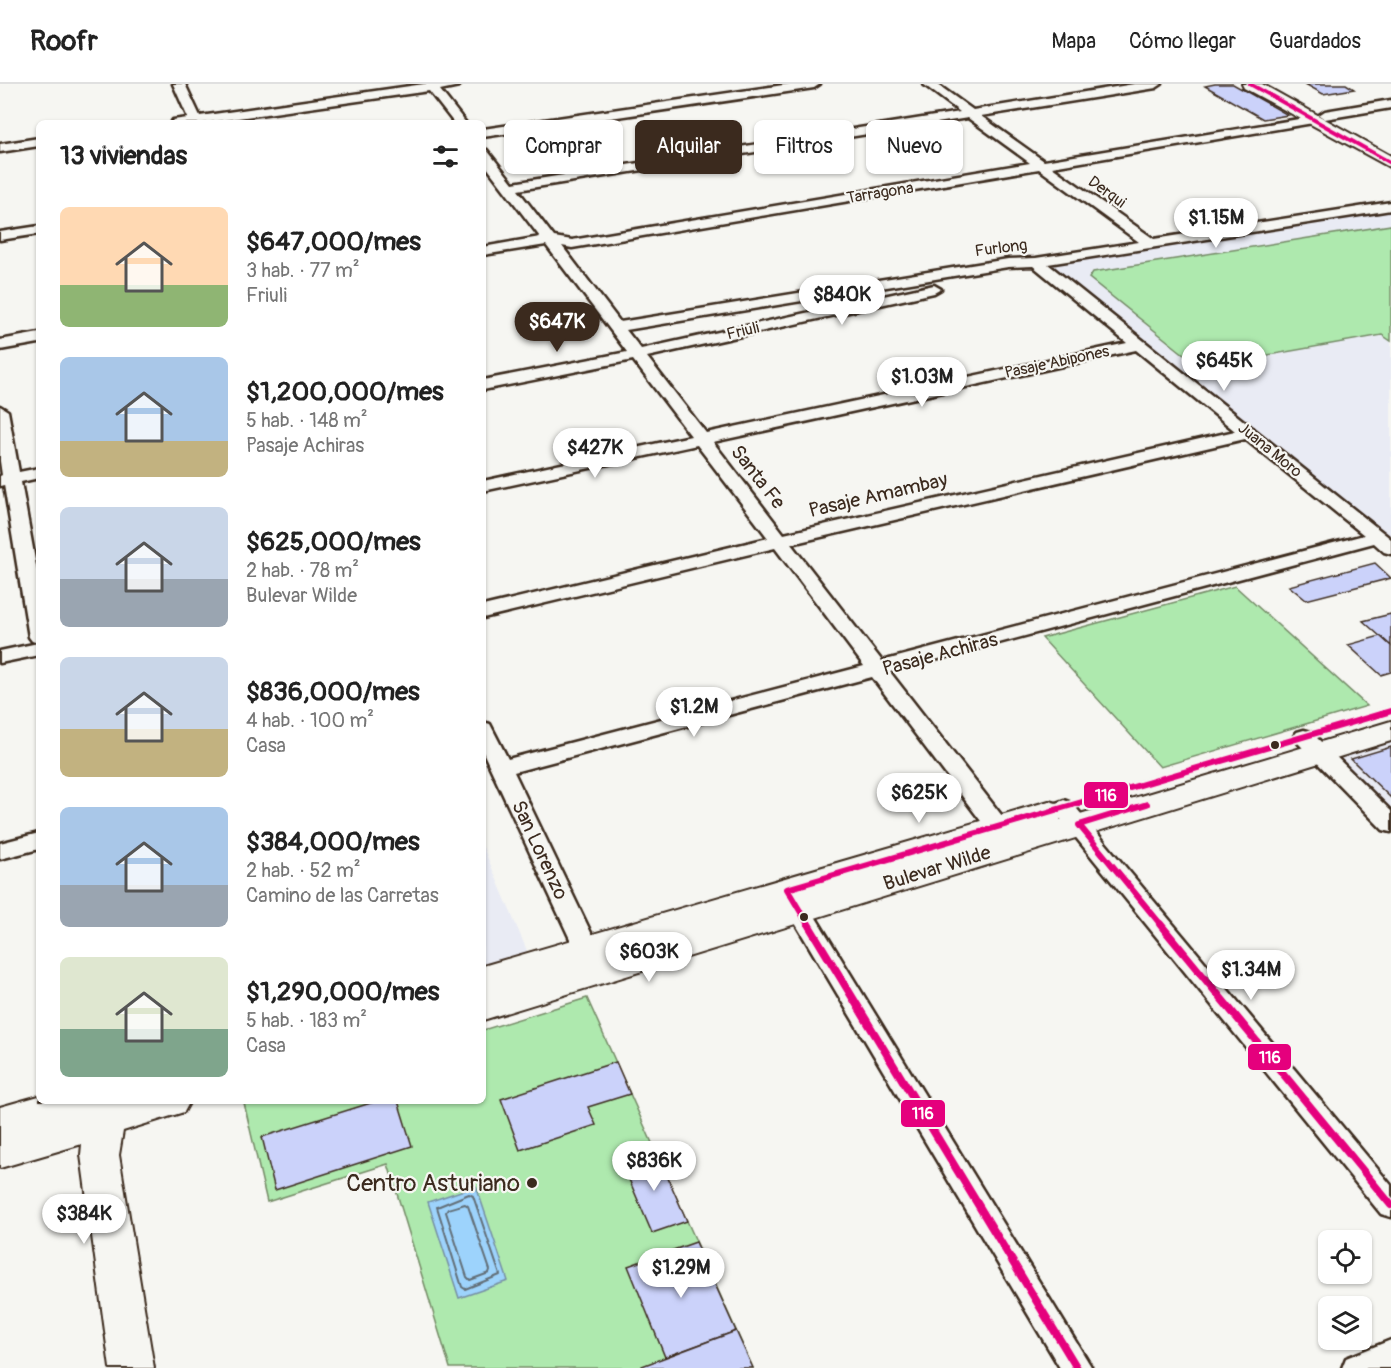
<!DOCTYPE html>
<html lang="es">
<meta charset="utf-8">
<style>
:root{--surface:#fff;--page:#f6f6f6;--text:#222;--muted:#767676;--line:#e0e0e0;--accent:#3b2a1e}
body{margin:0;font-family:Pangolin,sans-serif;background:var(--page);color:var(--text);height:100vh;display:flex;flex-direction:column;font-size:22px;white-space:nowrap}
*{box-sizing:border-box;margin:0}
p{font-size:20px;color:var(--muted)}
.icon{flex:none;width:33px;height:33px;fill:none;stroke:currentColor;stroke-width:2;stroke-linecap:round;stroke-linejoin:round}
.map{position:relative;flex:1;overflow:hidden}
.panel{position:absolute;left:36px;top:36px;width:450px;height:984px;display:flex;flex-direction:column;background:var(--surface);border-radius:9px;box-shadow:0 2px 4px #0004}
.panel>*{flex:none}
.hud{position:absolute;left:504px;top:36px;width:570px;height:54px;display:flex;gap:12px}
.fabs{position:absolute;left:1318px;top:1146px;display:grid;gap:12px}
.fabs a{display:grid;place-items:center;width:54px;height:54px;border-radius:9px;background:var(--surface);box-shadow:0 2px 4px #0004;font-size:30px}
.price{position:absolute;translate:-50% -51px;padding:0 14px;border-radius:21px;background:#fff;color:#222;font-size:20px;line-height:39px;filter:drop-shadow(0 2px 3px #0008)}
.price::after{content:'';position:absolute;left:50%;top:36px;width:18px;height:14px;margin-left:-9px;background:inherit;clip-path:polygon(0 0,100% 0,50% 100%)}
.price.current{background:var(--accent);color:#fff}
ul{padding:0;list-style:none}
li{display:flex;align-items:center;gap:18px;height:150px;padding:0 24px}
li span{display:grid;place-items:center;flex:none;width:168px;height:120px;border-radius:9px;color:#555}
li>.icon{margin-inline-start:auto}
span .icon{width:72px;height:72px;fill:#fffc;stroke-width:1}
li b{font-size:26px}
h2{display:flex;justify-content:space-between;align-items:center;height:72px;padding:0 24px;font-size:26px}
.chip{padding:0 21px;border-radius:9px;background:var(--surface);box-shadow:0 2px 4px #0004;font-size:21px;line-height:54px}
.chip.current{background:var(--accent);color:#fff}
header{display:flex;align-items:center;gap:36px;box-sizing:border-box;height:84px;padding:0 30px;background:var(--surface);border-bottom:2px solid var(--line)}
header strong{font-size:28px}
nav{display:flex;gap:33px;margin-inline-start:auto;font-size:21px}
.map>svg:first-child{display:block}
.built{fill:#e9ebf4}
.green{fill:#aee9ae;stroke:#748a66;stroke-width:1.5}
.water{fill:#9dd3fc;stroke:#768fa3;stroke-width:1.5}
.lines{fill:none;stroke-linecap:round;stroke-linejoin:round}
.shore{stroke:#626e77;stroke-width:2}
.building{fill:#cbd2fa;stroke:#3b2a1e;stroke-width:1.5}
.street-casing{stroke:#3b2a1e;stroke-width:5}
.secondary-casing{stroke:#3b2a1e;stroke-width:4}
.street{fill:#f6f6f2;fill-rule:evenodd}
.secondary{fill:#f6f6f2;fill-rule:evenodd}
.bus-1-far2-casing{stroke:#f6f6f2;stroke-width:7}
.bus-1-far1-casing{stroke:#f6f6f2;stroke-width:10}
.bus-1-casing{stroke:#f6f6f2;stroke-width:12}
.bus-1-far2{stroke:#e5007d;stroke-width:4}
.bus-1-far1{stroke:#e5007d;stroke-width:6}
.bus-1{stroke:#e5007d;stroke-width:8}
.bus-dot{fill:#3b2a1e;stroke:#f6f6f2;stroke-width:2}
.labels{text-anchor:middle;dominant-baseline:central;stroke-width:4.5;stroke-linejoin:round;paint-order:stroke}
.far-street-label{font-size:16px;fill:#3b2a1e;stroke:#f6f6f2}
.street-label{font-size:20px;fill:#3b2a1e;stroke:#f6f6f2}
.near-poi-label{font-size:24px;fill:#3b2a1e;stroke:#f6f6f2;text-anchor:end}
.line-badge{stroke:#f6f6f2;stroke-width:2}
.badge-label{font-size:16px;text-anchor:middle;font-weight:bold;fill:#fff}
</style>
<header>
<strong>Roofr</strong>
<nav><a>Mapa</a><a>Cómo llegar</a><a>Guardados</a></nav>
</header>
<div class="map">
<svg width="1391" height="1284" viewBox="0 0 1391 1284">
<rect width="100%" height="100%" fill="#f6f6f2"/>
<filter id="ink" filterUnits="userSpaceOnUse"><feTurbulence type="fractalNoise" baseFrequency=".0167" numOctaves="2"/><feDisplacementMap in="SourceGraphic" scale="12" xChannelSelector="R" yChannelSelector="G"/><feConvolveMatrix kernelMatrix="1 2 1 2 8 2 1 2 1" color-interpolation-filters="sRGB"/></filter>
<g filter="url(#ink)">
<g class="built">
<polygon points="1391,122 1391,464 1036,178"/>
<polygon points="1391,647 1391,740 1319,669"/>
<polygon points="483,763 528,869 483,882"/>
</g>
<g class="green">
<polygon points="1391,141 1391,257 1382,251 1200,283 1089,194 1093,188"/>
<polygon points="1235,502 1367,622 1160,683 1042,554"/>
<polygon points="587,914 753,1284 450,1284 388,1080 267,1118 244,1019 251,1017 483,1017 483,946"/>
</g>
<polygon class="water" points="476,1102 508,1197 459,1214 428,1118"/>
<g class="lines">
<g class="shore">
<polygon points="469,1110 473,1112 500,1191 465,1205 462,1203 437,1123"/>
<polygon points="465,1120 468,1122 490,1186 489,1189 470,1196 467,1193 446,1128 448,1125"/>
</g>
</g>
<g class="building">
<polygon points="1215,0 1233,0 1288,31 1263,35 1205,2"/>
<polygon points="1305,0 1346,0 1354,5 1323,10"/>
<polygon points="1375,479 1391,494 1306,516 1289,502"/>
<polygon points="1391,530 1391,562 1363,537"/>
<polygon points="1380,552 1391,562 1391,588 1381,591 1348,561"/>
<polygon points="1391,663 1391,714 1351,675"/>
<polygon points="616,978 630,1010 588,1023 596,1041 520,1066 501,1015"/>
<polygon points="377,1017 398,1017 412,1062 275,1106 262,1053"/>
<polygon points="656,1067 687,1137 652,1149 622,1079"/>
<polygon points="696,1158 736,1247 665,1273 628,1182"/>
<polygon points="736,1247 753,1284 642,1284 642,1282"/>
</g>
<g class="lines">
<g class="street-casing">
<g id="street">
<polygon points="173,0 185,0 200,32 424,0 461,0 459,2 440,6 466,39 454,39 429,7 203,39 171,39 173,36 188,34"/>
<polygon points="790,0 820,0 814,4 483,53 483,45"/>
<path d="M923 0H937L973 26 1134 0H1162L1156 4 981 32 1044 77 1317 32V38L1313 39 1052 83 1154 155 1391 118V126L1048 180 1391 455V470L1384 468 1374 459 890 588 1006 737 1009 743 1006 749 998 751 990 749 872 593 514 688 605 878 602 885 593 887 584 885 483 668V638L490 640 508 675 864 582 775 464 483 534V522L768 454 697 361 483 407V397L691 352 633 276 483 306V296L627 268 546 161 483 171V163L540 153 483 78V65L487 66 513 99 960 28ZM968 34 1030 79 572 156 554 153 518 106ZM1039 85 1139 158 1036 174 1008 175 620 238 562 162 572 164ZM1033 182 1127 259 706 349 647 273 934 209 941 205 934 201 641 265 626 246 1008 183ZM1136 266 1235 347 784 450 713 358ZM1245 355 1364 451 882 577 791 460Z"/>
<polygon points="1391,16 1391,24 1325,35 1319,31 1325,27"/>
<polygon points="39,54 39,62 0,68 0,60"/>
<polygon points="39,142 39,150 0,156 0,148"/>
<polygon points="39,249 39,259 0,266 0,256"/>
<polygon points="0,322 8,327 19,388 39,384 39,394 21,398 39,498 39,571 0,579 0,567 38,559 32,557 29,553 4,401 0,402 0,392 2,391 0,377"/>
<polygon points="1304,646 1311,648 1391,727 1391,748 1383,746 1297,658 1293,653 1297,648"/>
<polygon points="1064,716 1072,719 1391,1101 1391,1133 1381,1130 1056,729 1053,724 1056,719"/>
<polygon points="39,749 39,765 0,775 0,759"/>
<polygon points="791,803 799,806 1092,1284 1060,1284 779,812 783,806"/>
<polygon points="1391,1256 1391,1284 1342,1284 1346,1274"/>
</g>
</g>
<g class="secondary-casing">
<g id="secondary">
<polygon points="1242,0 1262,0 1391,72 1391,84 1244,4"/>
<polygon points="1391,637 1391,657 483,936 483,882 1049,717 1060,720 1065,728 1060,736"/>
<polygon points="39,1012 39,1017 190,1017 184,1028 123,1047 119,1071 154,1284 110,1284 81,1071 82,1060 0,1084 0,1023"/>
</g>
</g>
<use href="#street" class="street"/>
<use href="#secondary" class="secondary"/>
<g class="bus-1-far2-casing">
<polyline id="bus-1-far2" points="1250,0 1391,79"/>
</g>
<g class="bus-1-far1-casing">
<g id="bus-1-far1">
<polyline points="1147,720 1079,741 1162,842"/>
<polyline points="809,842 787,805 1391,627"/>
</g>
</g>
<g class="bus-1-casing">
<g id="bus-1">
<polyline points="808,840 1077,1284"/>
<polyline points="1160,840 1391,1121"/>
</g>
</g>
<use href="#bus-1-far2" class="bus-1-far2"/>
<use href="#bus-1-far1" class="bus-1-far1"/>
<use href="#bus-1" class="bus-1"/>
</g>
</g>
<g class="bus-dot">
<circle cx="1275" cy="661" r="5"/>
<circle cx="804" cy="833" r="5"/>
<circle cx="532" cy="1099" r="6"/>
</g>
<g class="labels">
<g class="far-street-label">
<text transform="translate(1107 108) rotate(36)">Derqui</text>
<text transform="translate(880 109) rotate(-9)">Tarragona</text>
<text transform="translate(1001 164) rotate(-7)">Furlong</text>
<text transform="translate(743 247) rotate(-13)">Friuli</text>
<text transform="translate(1057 278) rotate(-12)">Pasaje Abipones</text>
<text transform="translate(1270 366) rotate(39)">Juana Moro</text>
</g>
<g class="street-label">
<text transform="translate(758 393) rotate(52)">Santa Fe</text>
<text transform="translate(878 411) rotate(-13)">Pasaje Amambay</text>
<text transform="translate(940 570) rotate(-15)">Pasaje Achiras</text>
<text transform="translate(540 766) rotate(65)">San Lorenzo</text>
<text transform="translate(937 784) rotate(-17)">Bulevar Wilde</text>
</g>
<g class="near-poi-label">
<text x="520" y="1099">Centro Asturiano</text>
</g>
</g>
<g class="line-badge">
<rect x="1083" y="697" width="46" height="28" rx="6" fill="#e5007d"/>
<rect x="1247" y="959" width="45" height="28" rx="6" fill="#e5007d"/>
<rect x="900" y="1015" width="46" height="29" rx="6" fill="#e5007d"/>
</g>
<g class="badge-label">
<text x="1106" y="717">116</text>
<text x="1270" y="979">116</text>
<text x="923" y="1035">116</text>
</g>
</svg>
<div class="fabs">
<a><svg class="icon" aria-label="locate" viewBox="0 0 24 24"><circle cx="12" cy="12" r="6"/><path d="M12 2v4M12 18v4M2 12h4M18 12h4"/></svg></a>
<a><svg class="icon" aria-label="layers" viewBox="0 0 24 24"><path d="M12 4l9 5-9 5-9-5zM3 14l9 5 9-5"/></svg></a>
</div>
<b class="price" style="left:1216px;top:165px">$1.15M</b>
<b class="price" style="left:842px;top:242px">$840K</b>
<b class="price current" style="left:557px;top:269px">$647K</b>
<b class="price" style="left:1224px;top:308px">$645K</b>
<b class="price" style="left:922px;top:324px">$1.03M</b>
<b class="price" style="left:595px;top:395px">$427K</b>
<b class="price" style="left:694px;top:654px">$1.2M</b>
<b class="price" style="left:919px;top:740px">$625K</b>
<b class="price" style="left:649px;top:899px">$603K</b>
<b class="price" style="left:1251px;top:917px">$1.34M</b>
<b class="price" style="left:654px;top:1108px">$836K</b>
<b class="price" style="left:84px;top:1161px">$384K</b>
<b class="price" style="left:681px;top:1215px">$1.29M</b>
<div class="hud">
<a class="chip">Comprar</a>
<a class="chip current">Alquilar</a>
<a class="chip">Filtros</a>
<a class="chip">Nuevo</a>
</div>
<section class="panel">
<h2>13 viviendas<svg class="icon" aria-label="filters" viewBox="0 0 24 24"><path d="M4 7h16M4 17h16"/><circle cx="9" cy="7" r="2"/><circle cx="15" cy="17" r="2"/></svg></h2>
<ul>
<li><span style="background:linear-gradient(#ffd9b3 65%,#8fb573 0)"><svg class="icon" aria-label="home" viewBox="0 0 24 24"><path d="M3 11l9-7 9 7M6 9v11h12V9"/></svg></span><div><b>$647,000/mes</b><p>3 hab. · 77 m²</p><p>Friuli</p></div></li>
<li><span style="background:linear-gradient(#a9c7e8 70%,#c2b280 0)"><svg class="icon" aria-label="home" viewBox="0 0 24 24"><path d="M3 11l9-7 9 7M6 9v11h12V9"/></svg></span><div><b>$1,200,000/mes</b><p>5 hab. · 148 m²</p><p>Pasaje Achiras</p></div></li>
<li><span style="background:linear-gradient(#c9d6e8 60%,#9aa5b1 0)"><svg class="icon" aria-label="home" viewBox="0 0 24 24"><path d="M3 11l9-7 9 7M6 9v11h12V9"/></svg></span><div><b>$625,000/mes</b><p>2 hab. · 78 m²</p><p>Bulevar Wilde</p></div></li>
<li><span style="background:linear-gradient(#c9d6e8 60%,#c2b280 0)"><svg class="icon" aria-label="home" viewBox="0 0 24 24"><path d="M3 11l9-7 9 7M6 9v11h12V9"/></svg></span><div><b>$836,000/mes</b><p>4 hab. · 100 m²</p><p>Casa</p></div></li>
<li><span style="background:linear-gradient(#a9c7e8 65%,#9aa5b1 0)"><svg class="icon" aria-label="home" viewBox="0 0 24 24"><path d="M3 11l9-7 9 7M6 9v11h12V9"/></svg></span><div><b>$384,000/mes</b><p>2 hab. · 52 m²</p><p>Camino de las Carretas</p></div></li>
<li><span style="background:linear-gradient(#dfe7d0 60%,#7fa58c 0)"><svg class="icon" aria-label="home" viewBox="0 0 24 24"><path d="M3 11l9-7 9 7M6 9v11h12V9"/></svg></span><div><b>$1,290,000/mes</b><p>5 hab. · 183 m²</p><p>Casa</p></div></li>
</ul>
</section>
</div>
